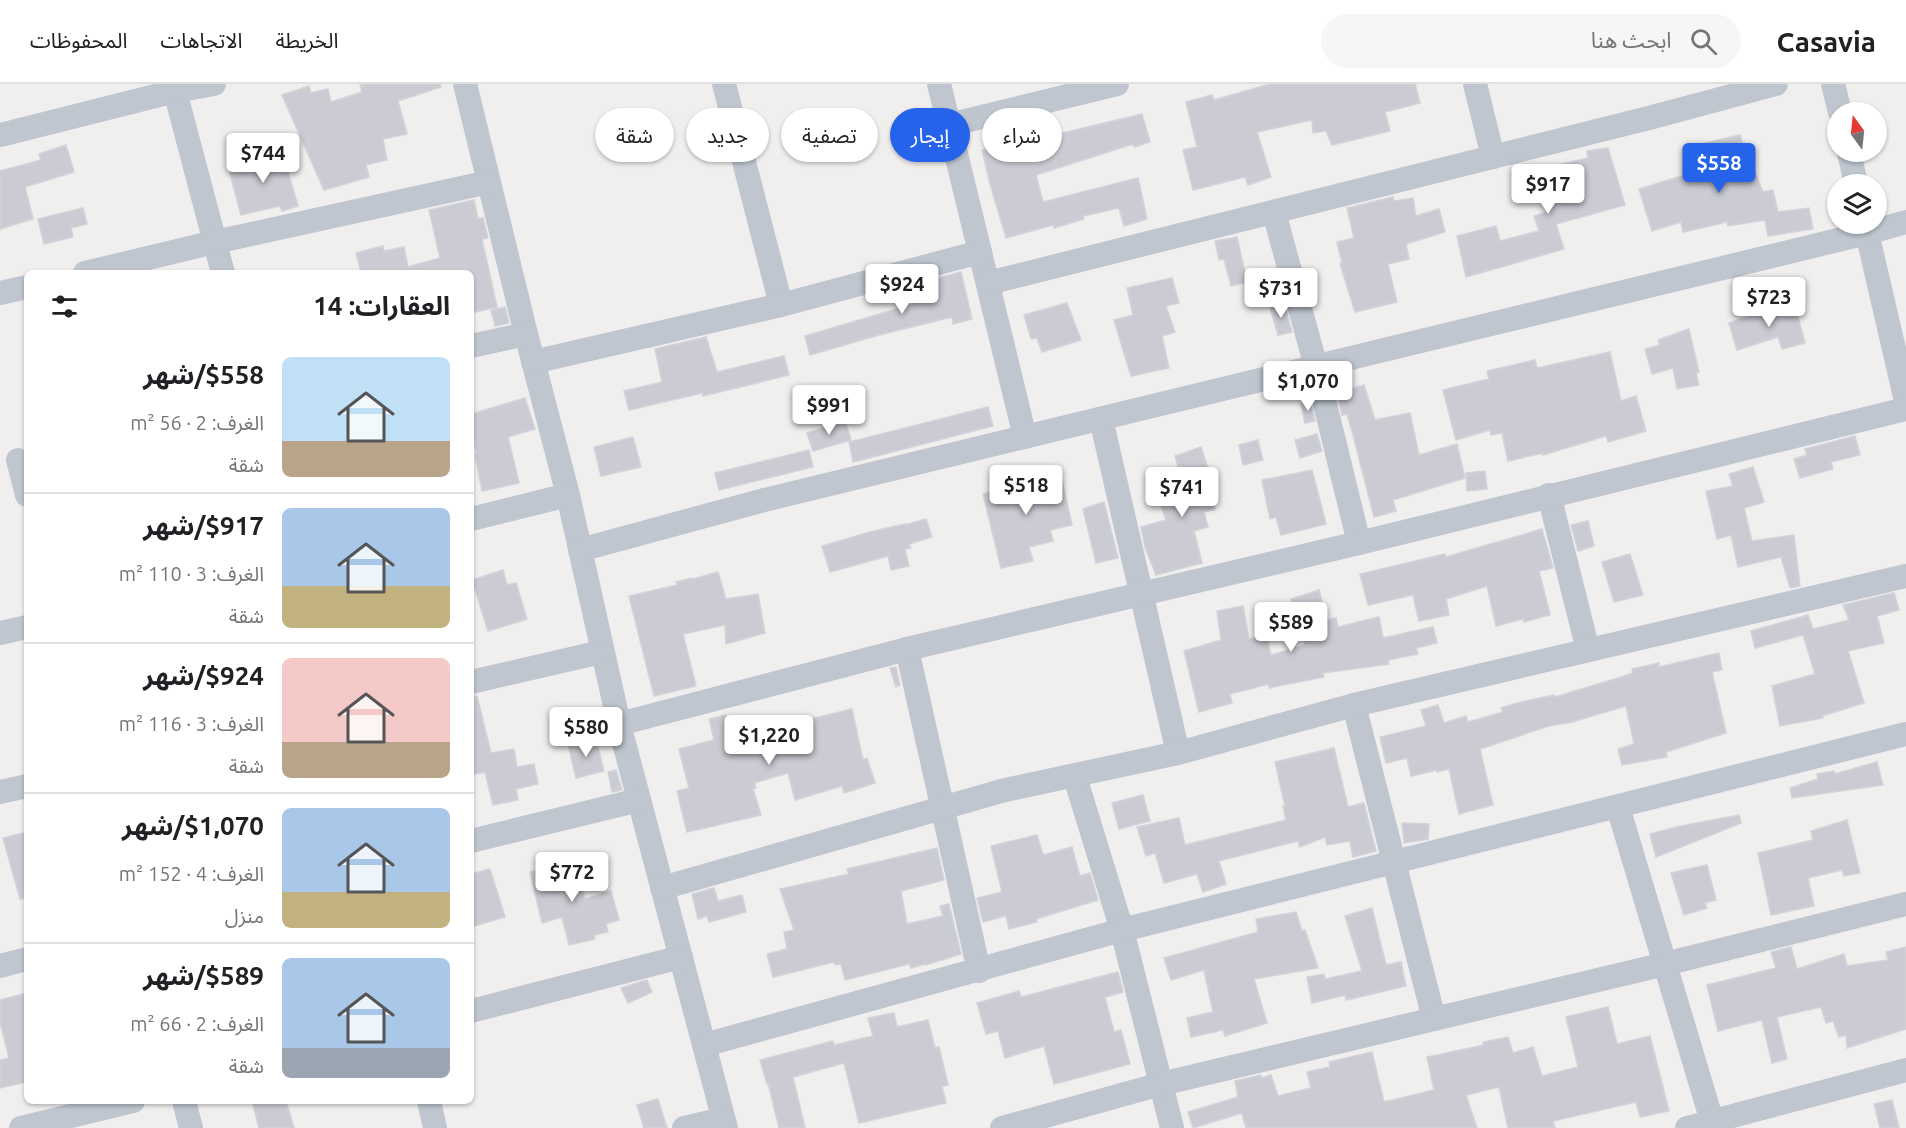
<!DOCTYPE html>
<html lang="ar">
<meta charset="utf-8">
<style>
:root{--surface:#fff;--page:#f6f6f6;--text:#202124;--muted:#757577;--line:#e0e0e0;--accent:#2563eb}
body{margin:0;font-family:Ubuntu,"Noto Sans Arabic",sans-serif;background:var(--page);color:var(--text);direction:rtl;height:100vh;display:flex;flex-direction:column;font-size:22px;white-space:nowrap}
*{box-sizing:border-box;margin:0}
p{font-size:20px;color:var(--muted)}
.icon{flex:none;width:33px;height:33px;fill:none;stroke:currentColor;stroke-width:2;stroke-linecap:round;stroke-linejoin:round}
.map{position:relative;flex:1;overflow:hidden;direction:ltr}
.details{position:absolute;left:24px;top:186px;width:450px;height:834px;display:flex;flex-direction:column;background:var(--surface);border-radius:9px;box-shadow:0 2px 4px #0004;direction:rtl}
.details>*{flex:none}
.hud{position:absolute;left:492px;top:24px;width:570px;height:54px;direction:rtl;display:flex;gap:12px}
.needle{width:39px;rotate:345deg}
.tools{position:absolute;left:1827px;top:18px;display:grid;gap:12px}
.tools a{display:grid;place-items:center;width:60px;height:60px;border-radius:50%;background:var(--surface);box-shadow:0 2px 4px #0004;font-size:30px}
.price{position:absolute;translate:-50% -51px;padding:0 14px;border-radius:6px;background:#fff;color:#222;font-size:20px;line-height:39px;filter:drop-shadow(0 2px 3px #0008)}
.price::after{content:'';position:absolute;left:50%;top:36px;width:18px;height:14px;margin-left:-9px;background:inherit;clip-path:polygon(0 0,100% 0,50% 100%)}
.price.selected{background:var(--accent);color:#fff}
ul{padding:0;list-style:none}
li{display:flex;align-items:center;gap:18px;height:150px;padding:0 24px}
li+li{border-top:2px solid var(--line)}
li span{display:grid;place-items:center;flex:none;width:168px;height:120px;border-radius:9px;color:#555}
li>.icon{margin-inline-start:auto}
span .icon{width:72px;height:72px;fill:#fffc;stroke-width:1}
li b{font-size:26px}
h2{display:flex;justify-content:space-between;align-items:center;height:72px;padding:0 24px;font-size:26px}
.pill{padding:0 21px;border-radius:27px;background:var(--surface);box-shadow:0 2px 4px #0004;font-size:21px;line-height:54px}
.pill.selected{background:var(--accent);color:#fff}
header{display:flex;align-items:center;gap:36px;box-sizing:border-box;height:84px;padding:0 30px;background:var(--surface);border-bottom:2px solid var(--line)}
header strong{font-size:28px}
nav{display:flex;gap:33px;margin-inline-start:auto;font-size:21px}
.search{width:420px;height:54px;background:var(--page);display:flex;align-items:center;gap:15px;box-sizing:border-box;padding:0 21px;border-radius:33px;color:var(--muted);font-size:22px}
.map>svg:first-child{display:block}
.building{fill:#cbccd3;stroke:#d2d3da;stroke-width:1.5}
.lines{fill:none;stroke-linecap:round;stroke-linejoin:round}
.street{stroke:#bfc6d0;stroke-width:24}
</style>
<header>
<strong>Casavia</strong>
<div class="search"><svg class="icon" aria-label="search" viewBox="0 0 24 24"><circle cx="10" cy="10" r="6"/><path d="M15 15l6 6"/></svg>ابحث هنا</div>
<nav><a>الخريطة</a><a>الاتجاهات</a><a>المحفوظات</a></nav>
</header>
<div class="map">
<svg width="1906" height="1044" viewBox="0 0 1906 1044">
<rect width="100%" height="100%" fill="#f1eeee"/>
<g class="building">
<polygon points="360,0 440,0 441,3 398,17 407,50 383,55 387,76 366,81 369,93 324,106 282,11 309,2 311,9 328,5 331,18 362,8"/>
<polygon points="1270,0 1415,0 1420,19 1385,28 1390,47 1332,61 1326,47 1313,49 1312,36 1257,48 1271,93 1248,101 1245,93 1193,106 1183,66 1197,63 1186,18 1212,11 1214,16"/>
<polygon points="1142,30 1150,58 1134,63 1133,60 1036,91 1043,118 1138,94 1147,135 1124,142 1119,124 1083,132 1084,135 1054,144 1053,141 1006,154 990,100 982,66 1007,60 1006,49 1028,46 1030,57"/>
<polygon points="1740,51 1751,91 1755,89 1763,108 1773,106 1778,128 1809,124 1813,145 1768,152 1765,136 1728,142 1727,138 1683,148 1681,138 1652,147 1639,105 1695,88 1685,64"/>
<polygon points="66,61 74,88 25,103 33,135 0,145 0,87 41,76 39,70"/>
<polygon points="1608,64 1625,121 1556,140 1564,165 1466,193 1457,152 1496,142 1500,157 1539,147 1534,132 1547,128 1540,99 1564,93 1562,80 1588,74 1587,67"/>
<polygon points="282,67 298,122 282,127 280,122 241,131 228,82"/>
<polygon points="1393,113 1394,117 1413,114 1416,132 1439,125 1445,148 1406,160 1409,175 1388,180 1397,218 1355,228 1340,180 1342,179 1337,158 1354,154 1347,124"/>
<polygon points="474,116 478,135 483,134 488,154 482,155 497,223 471,229 471,189 361,189 356,169 383,162 384,167 404,163 408,183 440,174 429,126"/>
<polygon points="83,124 87,140 71,144 73,153 44,160 38,135"/>
<polygon points="1237,153 1247,198 1231,202 1224,175 1219,176 1215,157"/>
<polygon points="961,188 972,235 953,240 952,233 879,251 810,271 805,252 913,220 909,202"/>
<polygon points="1172,194 1179,219 1166,222 1175,248 1162,252 1169,284 1131,292 1114,236 1133,231 1127,204"/>
<polygon points="1794,218 1805,259 1782,265 1778,253 1737,266 1729,239 1775,224 1775,222"/>
<polygon points="1067,219 1081,256 1042,268 1037,254 1031,255 1024,231"/>
<polygon points="1284,219 1292,248 1278,251 1270,223"/>
<polygon points="505,223 509,239 495,242 491,226"/>
<polygon points="1689,245 1699,288 1696,289 1699,301 1677,305 1673,284 1652,290 1645,265 1660,261 1658,256"/>
<polygon points="706,253 717,288 784,272 789,291 703,312 702,309 629,326 624,307 662,298 655,265"/>
<polygon points="1610,268 1621,317 1636,312 1646,347 1608,358 1606,352 1543,371 1543,369 1508,377 1502,349 1491,351 1490,346 1456,356 1443,306 1489,295 1487,287 1535,276 1537,284"/>
<polygon points="1364,301 1375,336 1410,329 1419,371 1457,360 1465,394 1393,416 1396,427 1374,433 1352,347 1347,330 1342,331 1337,309"/>
<polygon points="525,314 535,345 508,353 519,399 482,407 475,371 477,370 471,350 471,330"/>
<polygon points="1310,317 1315,337 1305,339 1301,320"/>
<polygon points="988,323 993,342 853,378 849,358"/>
<polygon points="845,337 851,356 813,367 807,349"/>
<polygon points="1317,350 1322,367 1300,374 1295,356"/>
<polygon points="1855,352 1860,371 1831,378 1833,385 1800,394 1794,375 1807,371 1805,365"/>
<polygon points="633,353 641,383 601,392 594,363"/>
<polygon points="1258,356 1263,376 1243,381 1239,361"/>
<polygon points="1201,363 1215,407 1210,408 1215,425 1204,428 1208,443 1194,447 1202,479 1156,491 1145,463 1141,443 1166,436 1161,421 1186,412 1175,372"/>
<polygon points="809,366 813,383 719,406 715,389"/>
<polygon points="1753,383 1764,418 1744,424 1752,457 1794,451 1800,502 1790,504 1781,473 1738,483 1731,451 1717,455 1706,407 1733,402 1729,390"/>
<polygon points="1045,386 1049,399 1062,396 1072,441 1050,446 1053,457 1029,463 1033,477 1001,484 983,410 1018,399 1016,394"/>
<polygon points="1312,386 1326,440 1281,451 1276,433 1270,435 1262,396"/>
<polygon points="1485,387 1487,405 1467,407 1466,389"/>
<polygon points="1104,418 1118,474 1096,479 1083,425"/>
<polygon points="926,435 932,453 909,460 911,464 905,465 909,482 891,486 888,472 830,488 822,462 870,448 905,440 905,441"/>
<polygon points="1588,437 1594,462 1578,467 1571,441"/>
<polygon points="1542,445 1553,484 1539,487 1550,531 1524,538 1523,535 1496,542 1487,502 1446,515 1449,531 1419,537 1413,511 1368,521 1360,490 1445,470 1446,473"/>
<polygon points="1630,470 1643,511 1614,518 1602,478"/>
<polygon points="503,486 507,501 516,499 527,535 488,547 472,496"/>
<polygon points="718,488 726,515 758,510 765,549 726,560 725,541 683,550 696,602 654,612 629,512 677,501 676,498 692,494 693,495"/>
<polygon points="1319,506 1327,536 1336,534 1338,543 1379,533 1383,554 1433,543 1437,559 1416,564 1418,570 1388,576 1389,580 1323,589 1324,593 1269,604 1269,600 1230,610 1232,619 1199,628 1184,567 1221,556 1217,527 1243,522 1249,555 1266,551 1271,571 1305,561 1291,515"/>
<polygon points="1894,509 1899,526 1877,532 1884,559 1848,567 1864,619 1822,632 1823,634 1780,642 1772,602 1815,590 1803,551 1755,564 1751,547 1808,531 1813,545 1849,536 1843,521"/>
<polygon points="1719,569 1722,586 1712,588 1726,649 1666,668 1667,673 1622,681 1618,665 1634,660 1626,622 1572,638 1549,642 1480,665 1493,721 1459,730 1449,685 1437,688 1437,686 1411,692 1407,674 1386,679 1380,653 1426,642 1421,626 1438,621 1444,639 1466,632 1468,638 1503,628 1501,624 1521,618 1554,611 1555,613 1618,594 1633,589 1632,585 1659,579 1659,583"/>
<polygon points="896,583 900,601 896,603 890,584"/>
<polygon points="477,612 491,669 514,665 517,683 534,680 538,700 516,705 518,716 493,721 485,688 471,691 471,613"/>
<polygon points="852,625 863,676 867,674 875,699 844,709 842,702 795,716 788,689 754,699 756,704 753,705 761,731 687,748 677,707 689,704 679,665 714,656 709,635 726,631 730,652 775,644"/>
<polygon points="596,655 604,687 576,694 568,660"/>
<polygon points="1334,664 1348,723 1364,719 1376,767 1353,773 1350,757 1327,761 1325,753 1300,763 1298,757 1219,777 1226,800 1203,808 1197,790 1164,799 1155,769 1146,772 1137,743 1179,734 1185,761 1286,736 1283,722 1285,722 1275,678"/>
<polygon points="1877,678 1883,701 1792,714 1790,704 1818,695 1817,690 1834,687 1835,690"/>
<polygon points="616,686 622,706 612,708 608,688"/>
<polygon points="1143,711 1150,737 1119,745 1112,719"/>
<polygon points="1739,731 1741,739 1656,773 1650,750 1676,743"/>
<polygon points="1847,736 1860,789 1844,792 1842,786 1808,794 1814,822 1771,831 1758,769 1813,756 1811,747"/>
<polygon points="1402,739 1429,740 1428,755 1404,759"/>
<polygon points="27,748 27,814 20,815 3,754"/>
<polygon points="1037,751 1043,771 1072,763 1080,792 1090,789 1098,816 1036,835 1037,838 1009,845 1006,832 983,838 977,814 1002,808 991,762"/>
<polygon points="937,764 944,796 901,807 907,840 943,832 940,822 949,820 961,870 926,881 925,880 911,884 909,880 845,896 841,880 835,881 834,878 773,893 767,870 787,865 784,848 794,846 780,805 849,790 847,785"/>
<polygon points="574,775 585,815 611,807 619,836 606,840 608,848 594,851 595,855 569,861 562,833 542,839 530,788"/>
<polygon points="1707,781 1716,816 1705,819 1707,824 1684,831 1671,789"/>
<polygon points="490,785 505,833 471,843 471,790"/>
<polygon points="714,804 718,817 742,811 746,828 709,838 707,832 698,835 692,810"/>
<polygon points="1372,824 1386,881 1401,878 1406,902 1346,916 1345,911 1312,919 1307,893 1324,890 1325,895 1362,887 1345,832"/>
<polygon points="1296,828 1302,847 1305,846 1318,884 1254,895 1267,939 1225,952 1223,946 1191,953 1187,934 1213,928 1204,886 1171,896 1164,874 1258,848 1256,835"/>
<polygon points="1791,863 1797,885 1844,870 1847,882 1888,876 1886,868 1906,863 1906,945 1847,964 1846,951 1839,953 1833,937 1826,939 1821,923 1777,933 1787,975 1772,979 1762,936 1718,947 1707,901 1776,884 1771,868"/>
<polygon points="1118,888 1123,908 1105,913 1114,948 1121,946 1130,980 1054,1000 1044,962 1005,974 998,947 986,950 977,919 1019,907 1021,913"/>
<polygon points="647,896 652,908 628,919 621,904"/>
<polygon points="27,909 27,998 0,1004 0,976 9,974 0,938 0,916"/>
<polygon points="1608,923 1617,960 1650,952 1669,1027 1640,1033 1636,1018 1553,1037 1555,1044 1508,1044 1499,1003 1466,1011 1477,1044 1246,1044 1242,1029 1193,1044 1188,1028 1238,1013 1235,997 1261,991 1261,994 1271,991 1278,1012 1311,1004 1307,988 1330,983 1329,978 1372,968 1384,1018 1434,1006 1427,973 1484,961 1483,958 1508,953 1513,969 1533,963 1542,992 1578,983 1566,933"/>
<polygon points="894,929 897,943 928,936 935,964 939,963 948,1001 942,1002 946,1019 859,1039 844,979 793,993 805,1044 779,1044 768,999 767,1000 760,976 833,957 834,961 873,952 868,934"/>
<polygon points="658,1015 667,1044 644,1044 637,1021"/>
<polygon points="1892,1016 1899,1044 1880,1044 1874,1020"/>
<polygon points="252,1017 286,1017 294,1044 259,1044"/>
</g>
<g class="lines">
<g class="street">
<polyline points="465,0 526,250 568,411 619,640 726,1044"/>
<polyline points="724,0 781,221"/>
<polyline points="939,0 1025,353"/>
<polyline points="1475,0 1493,73"/>
<polyline points="1833,0 1840,28"/>
<polyline points="175,7 223,189"/>
<polyline points="949,41 1117,0"/>
<polyline points="0,51 175,7 214,0"/>
<polyline points="1849,68 1856,100"/>
<polyline points="1274,128 1316,283 1359,459"/>
<polyline points="1865,140 1906,317"/>
<polyline points="85,189 215,158 489,98"/>
<polyline points="988,199 1649,34 1776,0"/>
<polyline points="0,209 27,203"/>
<polyline points="471,262 526,250"/>
<polyline points="533,278 781,221 980,168"/>
<polyline points="1101,335 1178,669"/>
<polyline points="18,376 27,411"/>
<polyline points="1549,411 1588,566"/>
<polyline points="471,435 568,411"/>
<polyline points="580,466 764,416 1867,149 1906,138"/>
<polyline points="0,549 27,543"/>
<polyline points="907,565 979,887"/>
<polyline points="471,598 601,568"/>
<polyline points="1354,621 1434,935"/>
<polyline points="619,640 907,565 1359,459 1906,325"/>
<polyline points="1075,693 1122,846 1172,1044"/>
<polyline points="0,708 27,702"/>
<polyline points="1618,723 1714,1044"/>
<polyline points="471,757 639,716"/>
<polyline points="662,804 1005,706 1178,669 1354,621 1906,492"/>
<polyline points="0,882 27,875"/>
<polyline points="471,927 681,873"/>
<polyline points="704,961 1122,846 1906,650"/>
<polyline points="184,1017 191,1044"/>
<polyline points="429,1017 435,1044"/>
<polyline points="21,1044 133,1017"/>
<polyline points="684,1044 723,1035"/>
<polyline points="1002,1044 1161,1000 1665,880 1906,820"/>
<polyline points="1687,1044 1906,986"/>
</g>
</g>
</svg>
<div class="tools">
<a><svg class="needle" viewBox="-14 -14 28 28"><path d="M0-13l5 13h-10z" fill="#e53935"/><path d="M0 13l5-13h-10z" fill="#757577"/></svg></a>
<a><svg class="icon" aria-label="layers" viewBox="0 0 24 24"><path d="M12 4l9 5-9 5-9-5zM3 14l9 5 9-5"/></svg></a>
</div>
<b class="price" style="left:263px;top:100px">$744</b>
<b class="price selected" style="left:1719px;top:110px">$558</b>
<b class="price" style="left:1548px;top:131px">$917</b>
<b class="price" style="left:902px;top:231px">$924</b>
<b class="price" style="left:1281px;top:235px">$731</b>
<b class="price" style="left:1769px;top:244px">$723</b>
<b class="price" style="left:1308px;top:328px">$1,070</b>
<b class="price" style="left:829px;top:352px">$991</b>
<b class="price" style="left:1026px;top:432px">$518</b>
<b class="price" style="left:1182px;top:434px">$741</b>
<b class="price" style="left:1291px;top:569px">$589</b>
<b class="price" style="left:586px;top:674px">$580</b>
<b class="price" style="left:769px;top:682px">$1,220</b>
<b class="price" style="left:572px;top:819px">$772</b>
<div class="hud">
<a class="pill">شراء</a>
<a class="pill selected">إيجار</a>
<a class="pill">تصفية</a>
<a class="pill">جديد</a>
<a class="pill">شقة</a>
</div>
<section class="details">
<h2>العقارات: 14<svg class="icon" aria-label="filters" viewBox="0 0 24 24"><path d="M4 7h16M4 17h16"/><circle cx="9" cy="7" r="2"/><circle cx="15" cy="17" r="2"/></svg></h2>
<ul>
<li><span style="background:linear-gradient(#bfe0f5 70%,#b9a48a 0)"><svg class="icon" aria-label="home" viewBox="0 0 24 24"><path d="M3 11l9-7 9 7M6 9v11h12V9"/></svg></span><div><b>$558/شهر</b><p>الغرف: 2 · 56 m²</p><p>شقة</p></div></li>
<li><span style="background:linear-gradient(#a9c7e8 65%,#c2b280 0)"><svg class="icon" aria-label="home" viewBox="0 0 24 24"><path d="M3 11l9-7 9 7M6 9v11h12V9"/></svg></span><div><b>$917/شهر</b><p>الغرف: 3 · 110 m²</p><p>شقة</p></div></li>
<li><span style="background:linear-gradient(#f6c9c9 70%,#b9a48a 0)"><svg class="icon" aria-label="home" viewBox="0 0 24 24"><path d="M3 11l9-7 9 7M6 9v11h12V9"/></svg></span><div><b>$924/شهر</b><p>الغرف: 3 · 116 m²</p><p>شقة</p></div></li>
<li><span style="background:linear-gradient(#a9c7e8 70%,#c2b280 0)"><svg class="icon" aria-label="home" viewBox="0 0 24 24"><path d="M3 11l9-7 9 7M6 9v11h12V9"/></svg></span><div><b>$1,070/شهر</b><p>الغرف: 4 · 152 m²</p><p>منزل</p></div></li>
<li><span style="background:linear-gradient(#a9c7e8 75%,#9aa5b1 0)"><svg class="icon" aria-label="home" viewBox="0 0 24 24"><path d="M3 11l9-7 9 7M6 9v11h12V9"/></svg></span><div><b>$589/شهر</b><p>الغرف: 2 · 66 m²</p><p>شقة</p></div></li>
</ul>
</section>
</div>
